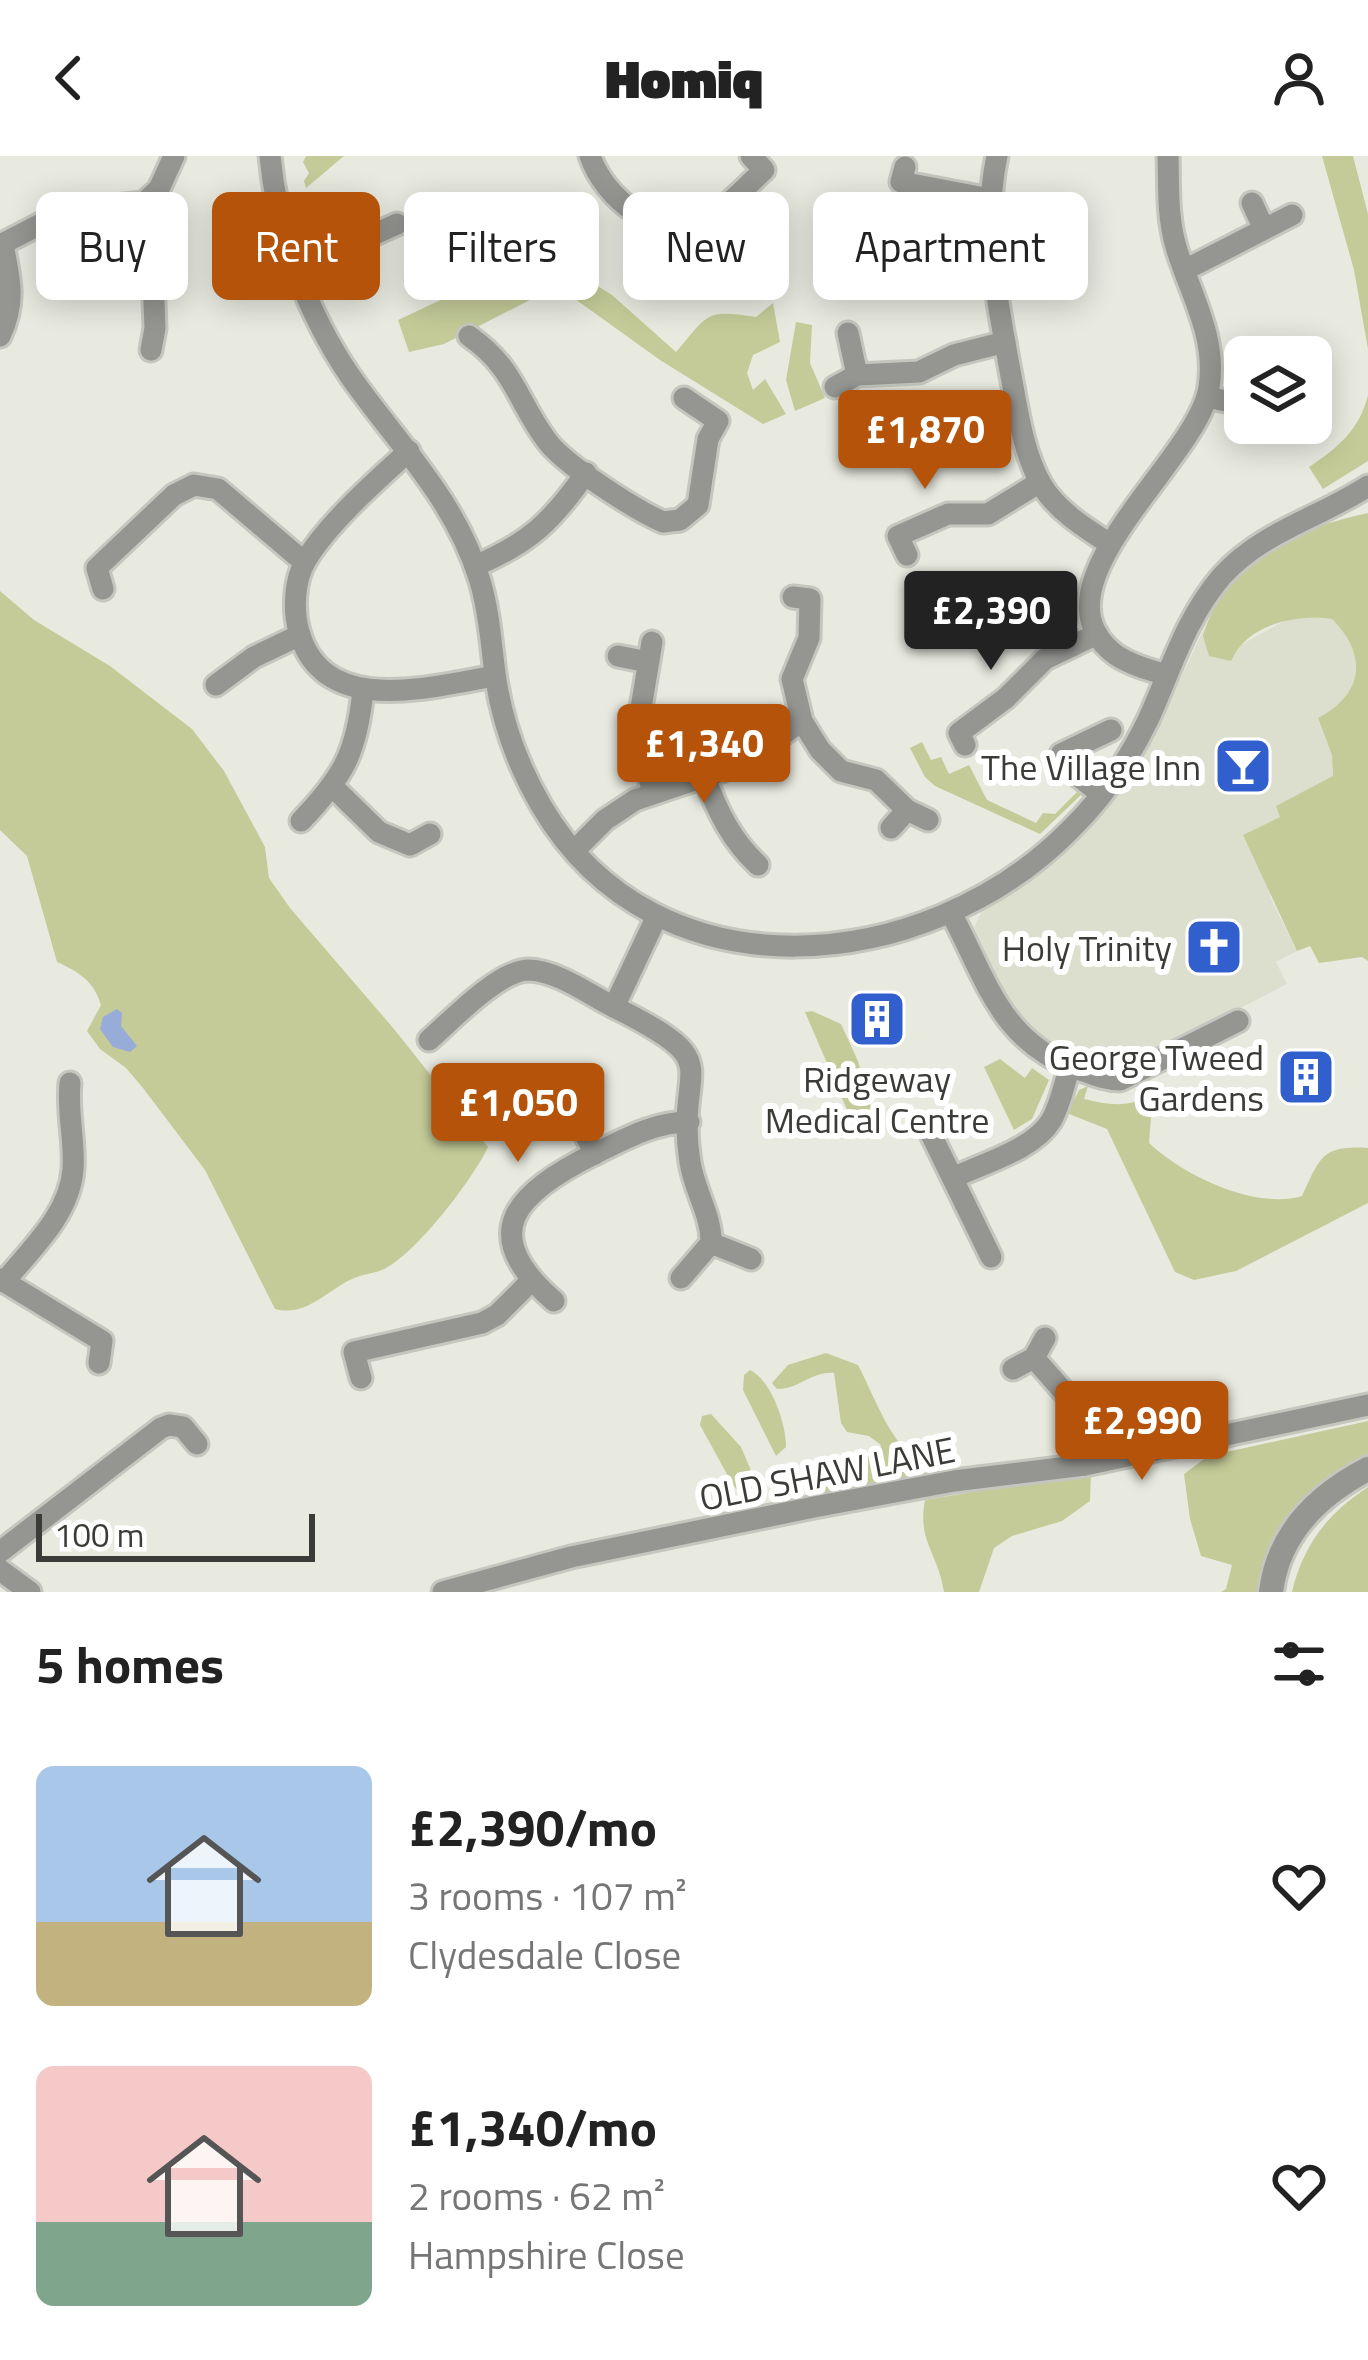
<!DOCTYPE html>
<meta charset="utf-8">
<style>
:root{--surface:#fff;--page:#f2f2f2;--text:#222;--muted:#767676;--accent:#b45309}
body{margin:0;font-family:"Titillium Web",sans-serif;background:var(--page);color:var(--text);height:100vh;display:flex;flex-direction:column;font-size:45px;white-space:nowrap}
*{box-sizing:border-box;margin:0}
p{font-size:39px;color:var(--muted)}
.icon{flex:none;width:66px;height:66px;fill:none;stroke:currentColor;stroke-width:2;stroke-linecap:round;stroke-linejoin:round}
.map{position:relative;height:1436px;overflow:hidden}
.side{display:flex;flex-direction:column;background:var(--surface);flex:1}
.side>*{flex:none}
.hud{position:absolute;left:36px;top:36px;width:1296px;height:108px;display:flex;gap:24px}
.tools{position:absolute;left:1224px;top:180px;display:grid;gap:24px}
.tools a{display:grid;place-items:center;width:108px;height:108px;border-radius:18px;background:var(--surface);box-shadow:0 6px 30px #0003;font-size:60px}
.scale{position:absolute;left:36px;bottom:30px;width:279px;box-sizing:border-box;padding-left:12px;border:6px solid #3b3c38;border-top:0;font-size:33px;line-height:42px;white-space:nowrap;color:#3b3c38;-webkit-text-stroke:9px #fff;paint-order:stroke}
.price{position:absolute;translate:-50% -102px;padding:0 27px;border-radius:12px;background:var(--accent);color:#fff;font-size:39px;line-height:78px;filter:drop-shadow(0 3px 6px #0008)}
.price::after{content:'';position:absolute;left:50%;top:72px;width:36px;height:27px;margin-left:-18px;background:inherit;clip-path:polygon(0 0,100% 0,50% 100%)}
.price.current{background:#222;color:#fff}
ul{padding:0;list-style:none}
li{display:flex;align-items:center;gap:36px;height:300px;padding:0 36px}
li span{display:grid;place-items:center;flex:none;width:336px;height:240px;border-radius:18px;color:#555}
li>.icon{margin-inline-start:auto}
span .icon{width:144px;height:144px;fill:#fffc;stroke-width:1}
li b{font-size:51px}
h2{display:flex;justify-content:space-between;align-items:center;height:144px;padding:0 36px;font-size:51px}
.tag{padding:0 42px;border-radius:18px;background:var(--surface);box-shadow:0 6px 30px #0003;font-size:42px;line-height:108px}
.tag.current{background:var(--accent);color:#fff}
header{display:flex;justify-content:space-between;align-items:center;height:156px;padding:0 36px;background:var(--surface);font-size:54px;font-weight:800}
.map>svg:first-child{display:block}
.built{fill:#dcdfcd}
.green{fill:#c4cb98}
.water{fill:#97acd9}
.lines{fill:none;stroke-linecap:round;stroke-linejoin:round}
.minor-casing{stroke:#c5c7be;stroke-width:27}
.tertiary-casing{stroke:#c5c7be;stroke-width:30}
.minor{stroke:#959692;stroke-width:21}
.tertiary{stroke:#959692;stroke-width:24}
.labels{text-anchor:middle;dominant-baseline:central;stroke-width:12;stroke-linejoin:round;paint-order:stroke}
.poi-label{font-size:36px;fill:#3b3c38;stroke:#fff;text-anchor:end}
.street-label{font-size:36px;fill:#3b3c38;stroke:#fff}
</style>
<header><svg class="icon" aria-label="back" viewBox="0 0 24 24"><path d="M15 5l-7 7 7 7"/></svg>Homiq<svg class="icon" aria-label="person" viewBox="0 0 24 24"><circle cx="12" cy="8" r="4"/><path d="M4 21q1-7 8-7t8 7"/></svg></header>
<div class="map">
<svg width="1368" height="1436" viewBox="0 0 1368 1436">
<rect width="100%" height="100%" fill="#e8eae0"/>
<polygon class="built" points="1211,457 1204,475 1237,491 1293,460 1332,463 1344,476 1358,503 1356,526 1347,542 1318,563 1332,599 1333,621 1276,651 1281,661 1270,741 1297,795 1276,806 1287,828 1133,908 1103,912 1035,884 1016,863 974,771 982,755 1048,712 1109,651 1154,581"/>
<g class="green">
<polygon points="306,0 344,0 306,32 304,25 309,17 303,6"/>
<polygon points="1322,0 1353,0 1368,58 1368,193 1354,114"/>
<path d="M493 53 566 110 612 139 676 196C709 158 704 153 756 161L773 147 780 186 753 199 747 217 753 234 765 223 786 258 763 268 660 204 557 130 444 188 409 196 398 164 494 119 479 67Z"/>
<polygon points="796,166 812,169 810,207 825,242 795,255 786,224"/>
<path d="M1368 239V305L1323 333 1309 311C1338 292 1360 273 1368 239Z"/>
<path d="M1368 357V805L1362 801 1319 807 1310 790 1297 795 1243 679 1280 661 1276 650 1333 620 1332 599 1318 562C1364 538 1368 499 1332 463 1296 458 1247 468 1231 505L1209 500 1203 480C1225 404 1297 372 1368 357Z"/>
<path d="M0 435 34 464 110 510 192 573 224 615 265 691 269 722 290 752 394 873 488 991C473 1023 418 1095 386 1112 375 1118 361 1118 350 1124 325 1136 306 1161 275 1153L205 1014 143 932 126 912 100 893 87 875 101 849C94 825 79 816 57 806L27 700 0 674Z"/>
<polygon points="922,586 931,604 941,601 949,618 969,609 987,644 1036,667 1043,657 1055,658 1081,632 1084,636 1040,678 935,630 925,621 910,592"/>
<polygon points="812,855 841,868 858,905 872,955 851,963 805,856"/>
<polygon points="1000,903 1025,922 1032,912 1049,924 1032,963 1014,974 984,911"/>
<path d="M1088 930 1084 943C1110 949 1131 953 1153 936L1149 987C1183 1019 1254 1054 1302 1040 1320 1002 1321 989 1368 992V1047L1236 1115 1194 1124 1175 1116 1107 973 1064 956 1068 945 1074 944 1079 934Z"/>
<path d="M826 1197 858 1209C876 1243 890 1289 923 1308L924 1320 835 1338 821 1336 822 1325 843 1310 871 1298 878 1300 881 1289 869 1280 847 1276 841 1267 834 1217C812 1215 798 1234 777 1233L772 1227 788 1209Z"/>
<path d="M750 1214C771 1224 786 1267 786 1291L776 1300 743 1234 744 1219Z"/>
<polygon points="711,1258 741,1291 758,1331 739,1336 733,1329 700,1269 702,1260"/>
<polygon points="1368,1265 1368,1305 1331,1322 1266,1436 1221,1436 1226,1433 1232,1409 1201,1400 1190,1363 1184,1318 1208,1300"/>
<path d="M1091 1316 1090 1345 1062 1365 1012 1380 994 1392 979 1436H944C938 1396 917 1386 925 1344Z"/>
<path d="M1368 1331V1436H1292C1303 1389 1328 1357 1368 1331Z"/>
</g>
<polygon class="water" points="117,853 122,857 121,870 137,890 130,896 113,891 100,873 103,861"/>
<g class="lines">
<g class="minor-casing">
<g id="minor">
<path d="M270 0C277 76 307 157 350 220 397 287 456 344 480 425 490 458 491 491 496 524 503 569 519 612 542 651 657 846 926 819 1069 675 1102 643 1128 605 1148 564 1171 514 1185 463 1222 420 1263 375 1319 362 1368 330"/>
<path d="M590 0C605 43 657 85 704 64 727 53 745 31 764 14L751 0"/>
<path d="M997 0C981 74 998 147 1011 220 1018 256 1023 296 1041 328 1056 354 1085 372 1110 388"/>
<polyline points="905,11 901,26 990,43"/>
<polyline points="144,47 156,84 153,121 155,172 151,194"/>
<polyline points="1252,47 1264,73"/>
<polyline points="359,53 371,80"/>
<polyline points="0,89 66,55 144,47 159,33 174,0"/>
<polyline points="297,113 397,68"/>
<polyline points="1185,114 1292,59"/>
<polyline points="848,177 857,219"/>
<path d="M0 180C16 147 10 123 3 89"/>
<path d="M469 180C515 212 517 245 547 285 565 309 634 353 663 366L680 364 698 349 708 283 718 265 684 242"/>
<polyline points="835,231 857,219 919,216 954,199 1005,186"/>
<polyline points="1207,241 1245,249"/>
<path d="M409 295C376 325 329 366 306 404 294 424 293 454 299 476 324 563 432 530 495 520"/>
<polyline points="907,399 898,380 948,358 988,358 1040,326"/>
<path d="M475 410C530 387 552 365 586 317"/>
<polyline points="103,433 97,412 174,339 194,329 218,333 304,406"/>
<polyline points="793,441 810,443 809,482 792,523 802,565 820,594 841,615 876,624 907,654 928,664"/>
<polyline points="652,486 636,582 653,635"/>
<polyline points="618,500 648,506"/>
<path d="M1167 519C1150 514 1131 509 1116 499 1024 431 1199 304 1209 231 1217 180 1190 138 1176 91 1167 60 1169 31 1168 0"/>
<polyline points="216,529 254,501 300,479"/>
<polyline points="965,589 959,577 1006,542 1045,503 1097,478"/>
<path d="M705 621C717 655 732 685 758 709"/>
<polyline points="333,631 379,676 410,689 430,678"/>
<polyline points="1101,638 1073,616 1061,598 1111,574"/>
<path d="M301 665C344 620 357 596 363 534"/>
<polyline points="891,672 907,654"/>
<polyline points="575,694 605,664 635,644 739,609 802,565"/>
<path d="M951 757C986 822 1000 885 1075 912 1090 917 1104 924 1120 924L1238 865"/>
<path d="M657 760 614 851C733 910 674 906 690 1006 694 1034 712 1060 711 1087L681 1122"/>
<path d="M429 884C452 864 498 815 528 814 556 814 590 839 614 851"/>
<polyline points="927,970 991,1101"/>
<polyline points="584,976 595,998"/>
<path d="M953 1022C983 1007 1033 994 1051 965 1061 948 1064 928 1070 910"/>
<polyline points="711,1087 751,1103"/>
<polyline points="0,1123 102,1185 99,1207"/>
<path d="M4 1126C31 1093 70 1058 73 1013 75 984 67 957 70 927"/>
<path d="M554 1145C474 1076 518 1036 594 998 625 983 654 966 689 966"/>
<polyline points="1034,1202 1072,1245 1085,1309"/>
<polyline points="1013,1213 1034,1202 1045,1182"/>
<polyline points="361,1222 354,1196 482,1167 497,1159 531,1125"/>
<polyline points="0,1396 161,1272 169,1269 183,1271 197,1288"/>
<polyline points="0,1414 30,1436"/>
<polyline points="443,1436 571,1401 814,1351 954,1325 1085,1309 1368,1249"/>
</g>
</g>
<g class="tertiary-casing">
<path id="tertiary" d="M1271 1436C1278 1378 1318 1339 1368 1313"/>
</g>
<use href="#minor" class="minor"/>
<use href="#tertiary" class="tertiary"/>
</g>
<defs>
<g id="bar-square" transform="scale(3)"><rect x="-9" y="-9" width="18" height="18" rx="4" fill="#325fce" stroke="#fff"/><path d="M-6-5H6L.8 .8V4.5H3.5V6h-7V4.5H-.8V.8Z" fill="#fff"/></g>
<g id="church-square" transform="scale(3)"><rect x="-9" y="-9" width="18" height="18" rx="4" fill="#325fce" stroke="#fff"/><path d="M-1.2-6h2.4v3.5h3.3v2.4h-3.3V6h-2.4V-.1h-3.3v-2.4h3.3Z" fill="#fff"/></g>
<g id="building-square" transform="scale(3)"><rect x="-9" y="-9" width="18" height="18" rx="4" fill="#325fce" stroke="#fff"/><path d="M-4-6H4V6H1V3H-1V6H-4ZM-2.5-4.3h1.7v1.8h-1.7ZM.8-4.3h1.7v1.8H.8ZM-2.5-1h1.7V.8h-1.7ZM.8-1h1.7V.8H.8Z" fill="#fff"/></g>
</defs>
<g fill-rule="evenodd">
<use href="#bar-square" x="1243" y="610"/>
<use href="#church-square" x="1214" y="791"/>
<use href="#building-square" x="877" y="863"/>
<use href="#building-square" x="1306" y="921"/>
</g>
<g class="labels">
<g class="poi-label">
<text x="1201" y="610">The Village Inn</text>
<text x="1172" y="791">Holy Trinity</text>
<text x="1264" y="900">George Tweed<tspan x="1264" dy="41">Gardens</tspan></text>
<text x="877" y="922" text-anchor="middle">Ridgeway<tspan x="877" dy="41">Medical Centre</tspan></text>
</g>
<g class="street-label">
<text transform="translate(827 1317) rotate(-11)">OLD SHAW LANE</text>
</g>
</g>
</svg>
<div class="tools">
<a><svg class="icon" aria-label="layers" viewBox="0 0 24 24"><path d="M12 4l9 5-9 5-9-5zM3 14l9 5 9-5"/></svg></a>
</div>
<div class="scale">100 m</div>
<b class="price" style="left:925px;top:336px">£1,870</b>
<b class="price current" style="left:991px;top:517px">£2,390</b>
<b class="price" style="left:704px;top:650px">£1,340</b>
<b class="price" style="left:518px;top:1009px">£1,050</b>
<b class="price" style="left:1142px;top:1327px">£2,990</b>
<div class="hud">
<a class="tag">Buy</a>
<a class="tag current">Rent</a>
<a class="tag">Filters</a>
<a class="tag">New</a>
<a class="tag">Apartment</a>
</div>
</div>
<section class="side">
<h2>5 homes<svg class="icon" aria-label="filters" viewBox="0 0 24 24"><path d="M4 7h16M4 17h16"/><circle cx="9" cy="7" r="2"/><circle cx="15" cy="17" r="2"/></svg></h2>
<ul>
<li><span style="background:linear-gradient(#a9c7e8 65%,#c2b280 0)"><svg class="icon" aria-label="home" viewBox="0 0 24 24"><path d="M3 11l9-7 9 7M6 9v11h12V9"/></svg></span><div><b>£2,390/mo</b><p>3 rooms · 107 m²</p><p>Clydesdale Close</p></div><svg class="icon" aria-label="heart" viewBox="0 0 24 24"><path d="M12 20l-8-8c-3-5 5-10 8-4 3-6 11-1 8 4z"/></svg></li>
<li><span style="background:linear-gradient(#f6c9c9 65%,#7fa58c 0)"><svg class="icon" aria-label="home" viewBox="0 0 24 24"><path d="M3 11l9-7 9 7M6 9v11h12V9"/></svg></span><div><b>£1,340/mo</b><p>2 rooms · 62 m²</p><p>Hampshire Close</p></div><svg class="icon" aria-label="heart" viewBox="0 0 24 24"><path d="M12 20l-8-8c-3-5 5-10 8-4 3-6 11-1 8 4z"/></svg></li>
</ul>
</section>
